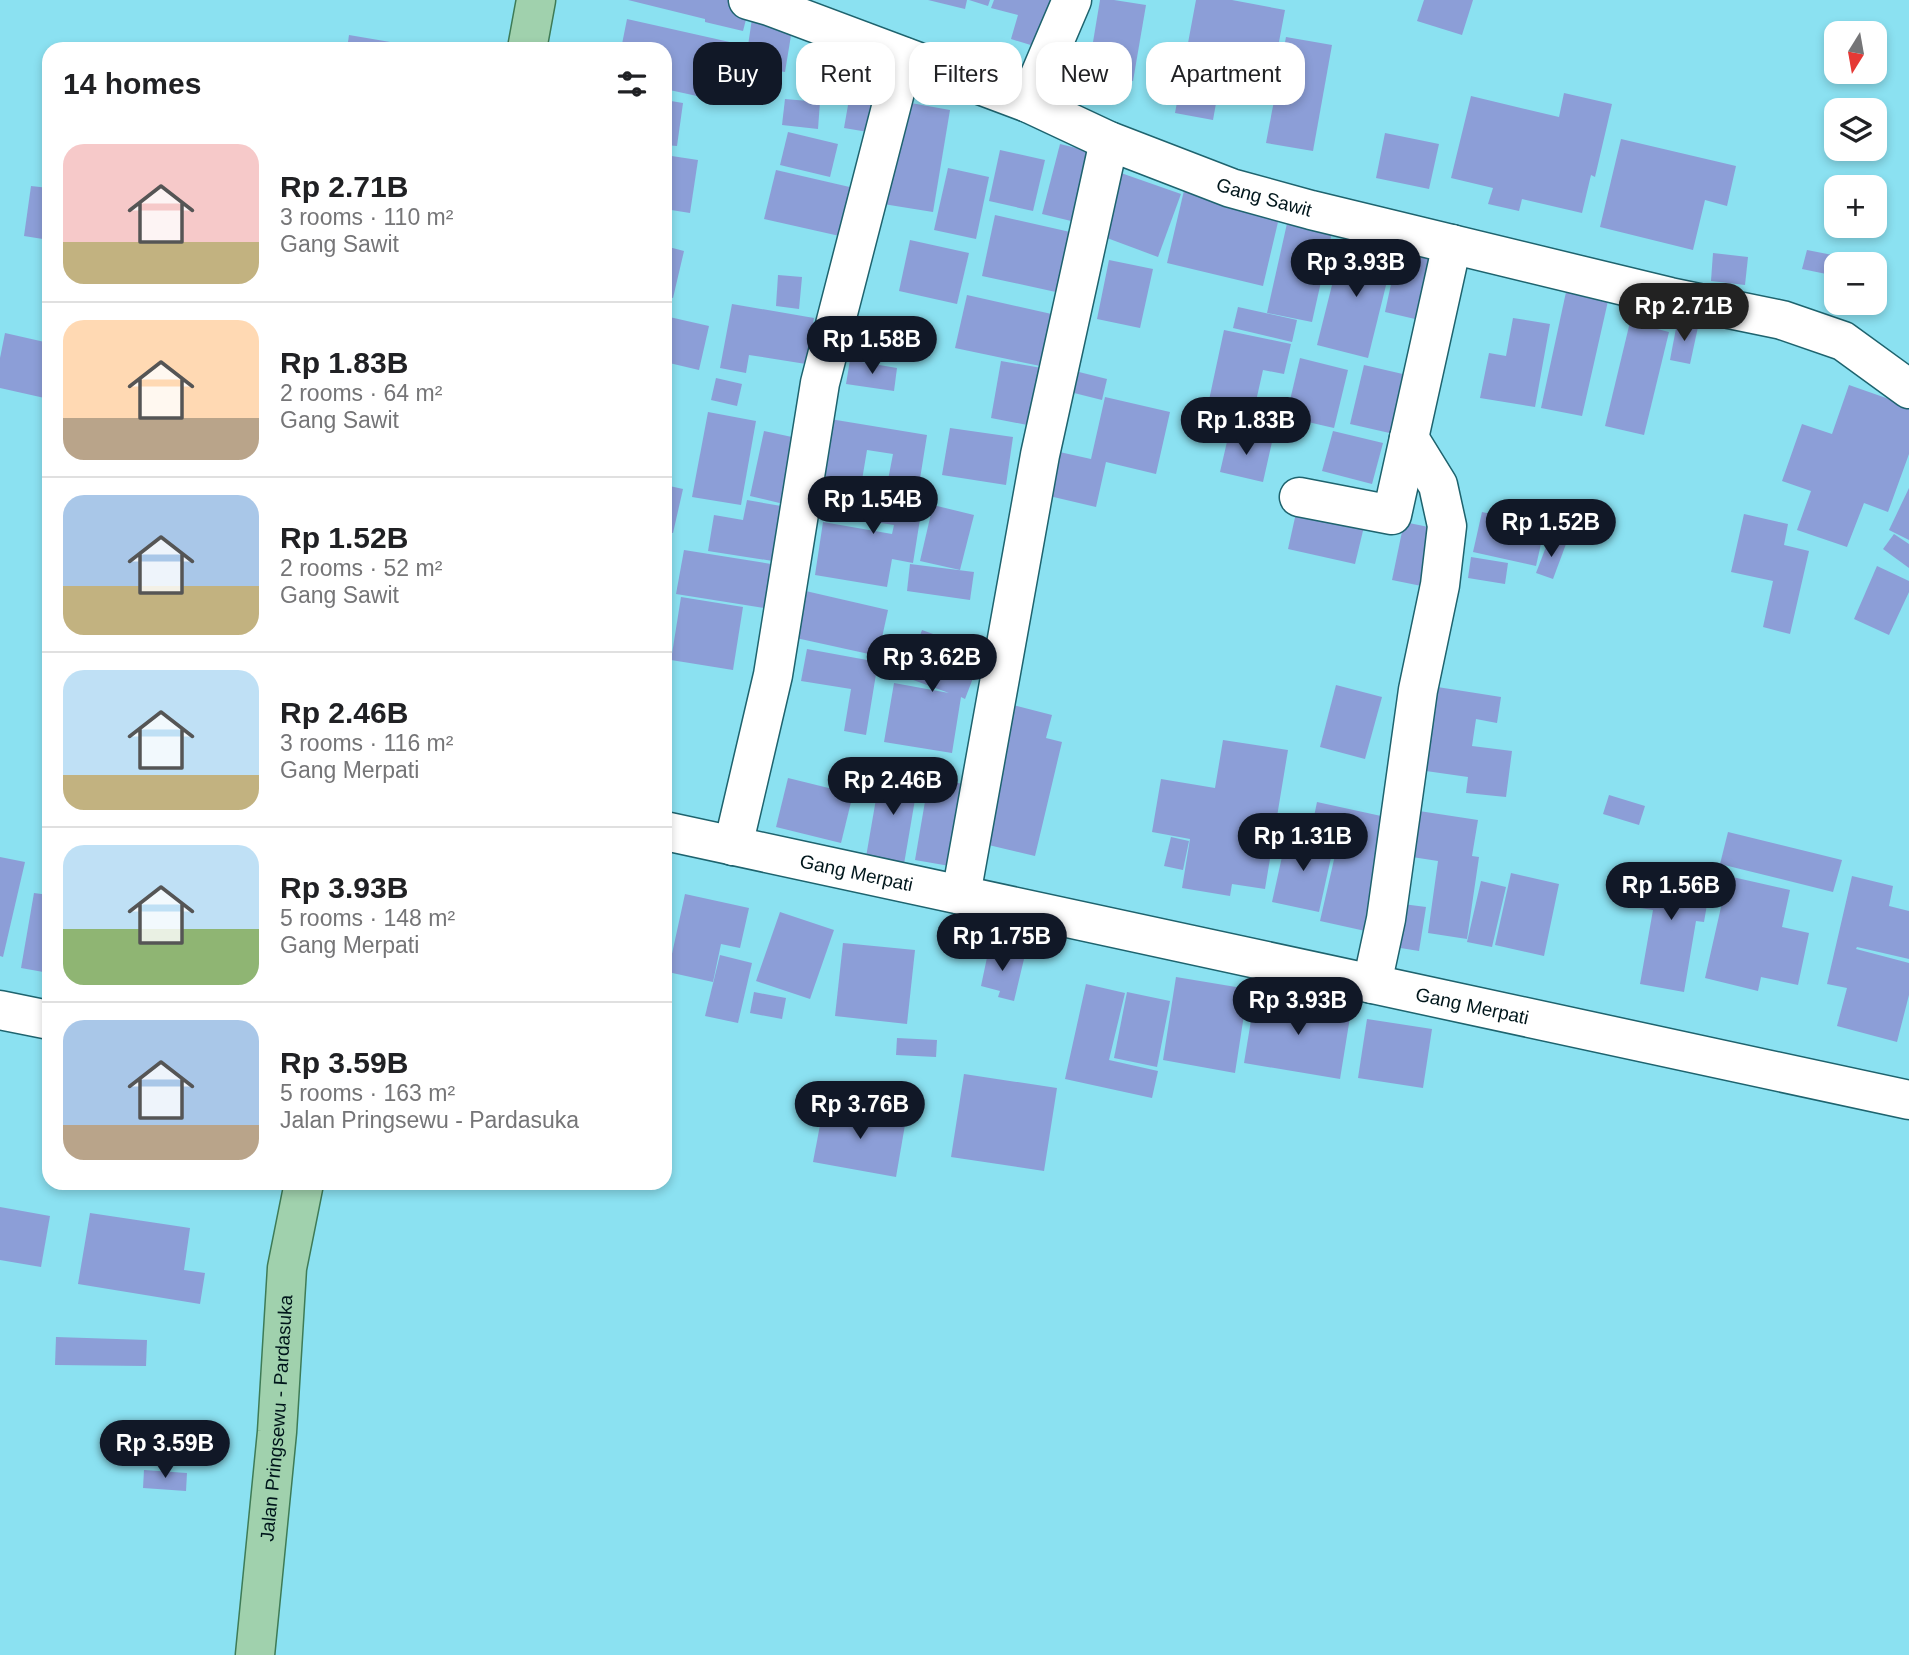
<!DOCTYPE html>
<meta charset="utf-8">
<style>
:root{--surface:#fff;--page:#f2f2f2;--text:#202124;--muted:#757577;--line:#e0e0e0;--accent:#111827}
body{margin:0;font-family:Helvetica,sans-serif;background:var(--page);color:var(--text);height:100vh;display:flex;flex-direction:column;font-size:26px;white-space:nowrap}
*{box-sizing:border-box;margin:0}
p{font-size:23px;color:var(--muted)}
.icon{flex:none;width:38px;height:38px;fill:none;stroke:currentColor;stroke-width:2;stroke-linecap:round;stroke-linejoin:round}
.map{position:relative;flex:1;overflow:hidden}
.sheet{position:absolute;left:42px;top:42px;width:630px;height:1148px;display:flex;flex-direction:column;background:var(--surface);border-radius:21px;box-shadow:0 4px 10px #0003}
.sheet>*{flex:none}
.banner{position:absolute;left:693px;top:42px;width:665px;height:63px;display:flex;gap:14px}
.needle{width:46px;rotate:191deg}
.controls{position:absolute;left:1824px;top:21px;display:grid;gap:14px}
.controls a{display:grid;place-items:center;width:63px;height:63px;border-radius:14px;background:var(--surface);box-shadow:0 4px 10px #0003;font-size:35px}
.price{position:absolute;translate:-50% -60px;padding:0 16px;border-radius:24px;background:var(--accent);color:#fff;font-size:23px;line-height:46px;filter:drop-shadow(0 2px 4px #0008)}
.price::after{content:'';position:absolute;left:50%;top:42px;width:21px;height:16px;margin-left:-10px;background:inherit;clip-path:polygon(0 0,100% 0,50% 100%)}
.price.active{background:#222;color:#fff}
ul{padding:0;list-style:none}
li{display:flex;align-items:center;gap:21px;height:175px;padding:0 21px}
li+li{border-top:2px solid var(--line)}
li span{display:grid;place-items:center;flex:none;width:196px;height:140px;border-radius:21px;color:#555}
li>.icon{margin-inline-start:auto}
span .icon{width:84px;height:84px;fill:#fffc;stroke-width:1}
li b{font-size:30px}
h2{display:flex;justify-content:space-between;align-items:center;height:84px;padding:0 21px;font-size:30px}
.chip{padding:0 24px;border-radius:21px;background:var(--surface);box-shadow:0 4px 10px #0003;font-size:24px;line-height:63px}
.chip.active{background:var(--accent);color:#fff}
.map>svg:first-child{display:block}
.building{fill:#8c9ed7}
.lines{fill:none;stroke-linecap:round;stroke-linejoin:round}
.minor-casing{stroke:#1e636e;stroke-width:41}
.major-casing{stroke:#3e7b56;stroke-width:41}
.minor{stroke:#fff;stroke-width:38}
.major{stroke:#a0d1ad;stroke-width:38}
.labels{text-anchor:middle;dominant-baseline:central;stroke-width:7;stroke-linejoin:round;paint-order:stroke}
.street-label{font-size:19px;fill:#00161b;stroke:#8be1f1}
</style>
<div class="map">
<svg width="1909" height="1655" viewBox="0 0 1909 1655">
<rect width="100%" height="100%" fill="#8be1f1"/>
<g class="building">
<polygon points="628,0 751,0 743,31 705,22 705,19"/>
<polygon points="928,0 967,0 965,9"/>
<polygon points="969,0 990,0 988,6"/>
<polygon points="994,0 1062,0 1047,50 1011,39 1018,15 991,8"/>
<polygon points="1100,0 1114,0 1146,5 1133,81 1088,72"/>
<polygon points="1196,0 1232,0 1285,10 1272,79 1222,70 1213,120 1175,113"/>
<polygon points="1424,0 1473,0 1462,35 1417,21"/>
<polygon points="754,5 795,11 785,72 745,66"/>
<polygon points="627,19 743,45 730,101 697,94 697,96 665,89 665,49 621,49"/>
<polygon points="349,35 396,43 395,49 347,49"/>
<polygon points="1286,37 1332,45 1313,151 1266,143"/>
<polygon points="855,65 896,72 886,135 844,128"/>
<polygon points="1564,93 1612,104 1595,177 1591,175 1582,213 1522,199 1519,211 1488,204 1493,188 1451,178 1471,96 1559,117"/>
<polygon points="785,99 820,102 818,129 782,125"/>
<polygon points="665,100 683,103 677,146 665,145"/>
<polygon points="894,100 950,110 933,212 877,203"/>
<polygon points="788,132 838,144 830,177 780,165"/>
<polygon points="1385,133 1439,144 1429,189 1376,178"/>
<polygon points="1621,139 1736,166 1727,206 1705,200 1693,250 1600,227"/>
<polygon points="1060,144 1109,156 1092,226 1042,214"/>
<polygon points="1000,150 1045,160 1033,211 989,201"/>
<polygon points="665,155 698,160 690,213 665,209"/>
<polygon points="948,168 989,177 976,239 934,230"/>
<polygon points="776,170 854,188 844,237 764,219"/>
<polygon points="1121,173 1181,194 1158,257 1099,235"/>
<polygon points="1186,182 1282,205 1263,286 1167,263"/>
<polygon points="31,186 49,188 49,240 24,236"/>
<polygon points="995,215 1079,234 1065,294 982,276"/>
<polygon points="1288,219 1333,228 1312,322 1267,313"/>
<polygon points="910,240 969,253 957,304 899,291"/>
<polygon points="1343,241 1394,253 1368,358 1317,345"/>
<polygon points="665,246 684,251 673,298 665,296"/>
<polygon points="1807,250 1853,259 1852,264 1836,264 1836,276 1802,269"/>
<polygon points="1398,252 1442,261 1428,322 1385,312"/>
<polygon points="1713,253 1748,257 1745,285 1711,281"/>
<polygon points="1109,260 1153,269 1140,328 1097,319"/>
<polygon points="778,275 802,277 799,309 776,306"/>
<polygon points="1566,292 1608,301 1582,416 1541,408"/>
<polygon points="967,295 1056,315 1045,367 955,348"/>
<polygon points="732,304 814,318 806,364 749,355 746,373 720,368"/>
<polygon points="1238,307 1297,320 1292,342 1233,328"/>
<polygon points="665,316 709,326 699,370 665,362"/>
<polygon points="1513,318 1550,324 1535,407 1480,398 1489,353 1506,356"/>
<polygon points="1630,322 1669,332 1644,435 1605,426"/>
<polygon points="1677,323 1698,327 1690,364 1670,360"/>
<polygon points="1224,330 1291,344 1284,374 1263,370 1254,410 1209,400"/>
<polygon points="5,333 49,343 49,399 0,388 0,358"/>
<polygon points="1300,358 1348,370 1334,428 1286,417"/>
<polygon points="850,360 897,368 894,391 846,384"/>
<polygon points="1001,361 1053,370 1043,428 991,418"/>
<polygon points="1364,365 1407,375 1394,434 1350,424"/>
<polygon points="1079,372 1107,379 1102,400 1074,393"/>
<polygon points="716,378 742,384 737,406 711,400"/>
<polygon points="1849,385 1909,406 1909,454 1888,512 1864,503 1847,547 1797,530 1811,491 1782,481 1802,424 1832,434"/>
<polygon points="1105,397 1170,412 1156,474 1106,462 1096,507 1045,495 1055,451 1091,459"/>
<polygon points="708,412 756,421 741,505 692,497"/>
<polygon points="824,418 927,435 919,485 888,480 893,454 867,450 857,510 810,503"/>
<polygon points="950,428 1013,437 1006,485 942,475"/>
<polygon points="764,431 806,440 792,506 750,496"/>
<polygon points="1333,431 1383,443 1372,484 1322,471"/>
<polygon points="1229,433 1272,442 1263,482 1220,472"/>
<polygon points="869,479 925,488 913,563 892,559 887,587 815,575 823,522 892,534 894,525 862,520"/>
<polygon points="665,485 683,489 673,533 665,532"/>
<polygon points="1909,488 1909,540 1889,530"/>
<polygon points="1300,495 1368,510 1355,564 1288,549"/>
<polygon points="747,500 787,507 779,562 708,551 714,515 743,520"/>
<polygon points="933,505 974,515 960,570 920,561"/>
<polygon points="1482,512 1545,526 1536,566 1473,552"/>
<polygon points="1744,514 1788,524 1784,545 1809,551 1790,634 1763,627 1773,581 1731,572"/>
<polygon points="1404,522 1458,533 1446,591 1392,580"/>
<polygon points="1894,534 1909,544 1909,568 1883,549"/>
<polygon points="1549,539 1566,544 1553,579 1536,573"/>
<polygon points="684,550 771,564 764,608 676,594"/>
<polygon points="1471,557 1508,563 1505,584 1468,578"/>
<polygon points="910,564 974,572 970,600 907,591"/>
<polygon points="1877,566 1909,581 1909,592 1889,635 1854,619"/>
<polygon points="797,589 888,610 878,656 787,636"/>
<polygon points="681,597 743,607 733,670 671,660"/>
<polygon points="922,630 983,652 965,699 961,697 952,753 884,742 894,683 949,693 905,677"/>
<polygon points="807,649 878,662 866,735 844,731 851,689 801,681"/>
<polygon points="1336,685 1382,697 1365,759 1320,747"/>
<polygon points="1431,686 1501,697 1497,723 1476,719 1472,746 1512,751 1506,797 1466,793 1468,777 1419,770"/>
<polygon points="1009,704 1052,715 1046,738 1062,742 1035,856 976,842"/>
<polygon points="1223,740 1288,750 1265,889 1232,884 1230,896 1182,888 1190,839 1152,832 1161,779 1215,788"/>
<polygon points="881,770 919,776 904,864 866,857"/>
<polygon points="788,778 853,794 841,843 776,827"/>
<polygon points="929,778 981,787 967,869 915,860"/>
<polygon points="1609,795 1645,806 1639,825 1603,814"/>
<polygon points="1317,802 1404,821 1379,934 1320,921 1338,842 1310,836"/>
<polygon points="1419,811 1478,820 1472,856 1479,857 1467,939 1428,933 1438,861 1412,857"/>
<polygon points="1728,832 1842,860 1833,892 1720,864"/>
<polygon points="1287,834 1334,844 1319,912 1272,902"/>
<polygon points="1171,837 1189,841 1183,870 1164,866"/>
<polygon points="0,857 25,862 3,957 0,956"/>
<polygon points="1641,863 1712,875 1704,922 1696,921 1684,992 1640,984 1653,910 1634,907"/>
<polygon points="1511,873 1559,884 1544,956 1495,945"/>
<polygon points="1728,876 1790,890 1782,927 1809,933 1798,985 1761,977 1758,991 1705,978"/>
<polygon points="1852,876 1893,886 1889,906 1909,911 1909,959 1857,947 1856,949 1909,963 1909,995 1897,1042 1837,1026 1847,988 1827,984"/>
<polygon points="1481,881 1506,887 1492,947 1467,942"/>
<polygon points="34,893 49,895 49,973 21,968"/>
<polygon points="685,894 749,908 740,948 721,944 713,982 668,972"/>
<polygon points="1395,903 1426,907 1419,951 1388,946"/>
<polygon points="780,912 834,930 810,999 756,981"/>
<polygon points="843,943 915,950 907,1024 835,1016"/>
<polygon points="989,948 1009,952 1008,956 1024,959 1014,1001 998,997 1000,991 981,986"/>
<polygon points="720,955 752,963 738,1023 705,1016"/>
<polygon points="1176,977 1248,989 1235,1073 1163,1060"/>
<polygon points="1086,984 1125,993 1109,1060 1158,1071 1152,1098 1065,1079"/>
<polygon points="754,992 786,998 782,1019 750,1013"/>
<polygon points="1127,992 1170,1001 1157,1067 1114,1058"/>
<polygon points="1255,996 1351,1011 1340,1079 1244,1063"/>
<polygon points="1367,1019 1432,1029 1423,1088 1358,1078"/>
<polygon points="897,1038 937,1040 936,1057 896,1055"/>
<polygon points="964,1074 1057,1088 1044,1171 951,1157"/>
<polygon points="824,1104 906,1119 896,1177 813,1162"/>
<polygon points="391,1183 419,1183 418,1189 391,1184"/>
<polygon points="0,1207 50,1216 41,1267 0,1260"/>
<polygon points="90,1213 190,1228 184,1270 205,1273 200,1304 78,1284"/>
<polygon points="56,1337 147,1340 146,1366 55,1365"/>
<polygon points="144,1470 187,1473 186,1491 143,1488"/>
</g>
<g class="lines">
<g class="minor-casing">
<g id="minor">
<path id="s1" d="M748 0 769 6 1028 103 1109 141 1231 188 1311 210 1670 297 1782 320 1843 341 1909 389"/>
<polyline points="1028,103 1072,0"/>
<polyline points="1299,497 1392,515 1452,244"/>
<path id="s2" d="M665 831 1909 1100"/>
<polyline points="733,846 773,675 820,383 904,57"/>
<polyline points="961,895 1040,455 1109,141"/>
<polyline points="1372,984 1386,919 1418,690 1440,585 1447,526 1438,485 1409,438"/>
<polyline points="0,1010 49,1020"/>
</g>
</g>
<g class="major-casing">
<g id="major">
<polyline points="527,49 536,0"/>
<path id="s3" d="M255 1655 277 1432 287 1268 304 1183"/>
</g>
</g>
<use href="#minor" class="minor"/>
<use href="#major" class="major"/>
</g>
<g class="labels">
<g class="street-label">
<text stroke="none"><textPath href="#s1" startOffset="553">Gang Sawit</textPath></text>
<text stroke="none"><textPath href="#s2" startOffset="196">Gang Merpati</textPath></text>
<text stroke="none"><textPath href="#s2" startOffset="826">Gang Merpati</textPath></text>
<text stroke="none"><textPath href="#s3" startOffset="238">Jalan Pringsewu - Pardasuka</textPath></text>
</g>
</g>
</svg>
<div class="controls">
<a><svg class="needle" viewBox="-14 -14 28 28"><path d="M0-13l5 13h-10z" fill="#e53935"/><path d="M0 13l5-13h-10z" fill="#757577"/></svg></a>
<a><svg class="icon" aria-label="layers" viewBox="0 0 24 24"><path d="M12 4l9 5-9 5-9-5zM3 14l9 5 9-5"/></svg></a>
<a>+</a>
<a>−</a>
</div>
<b class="price" style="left:1356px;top:299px">Rp 3.93B</b>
<b class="price active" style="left:1684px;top:343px">Rp 2.71B</b>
<b class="price" style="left:872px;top:376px">Rp 1.58B</b>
<b class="price" style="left:1246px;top:457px">Rp 1.83B</b>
<b class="price" style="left:873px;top:536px">Rp 1.54B</b>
<b class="price" style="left:1551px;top:559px">Rp 1.52B</b>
<b class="price" style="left:932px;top:694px">Rp 3.62B</b>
<b class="price" style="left:893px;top:817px">Rp 2.46B</b>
<b class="price" style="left:1303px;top:873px">Rp 1.31B</b>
<b class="price" style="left:1671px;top:922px">Rp 1.56B</b>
<b class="price" style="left:1002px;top:973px">Rp 1.75B</b>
<b class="price" style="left:1298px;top:1037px">Rp 3.93B</b>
<b class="price" style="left:860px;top:1141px">Rp 3.76B</b>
<b class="price" style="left:165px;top:1480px">Rp 3.59B</b>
<div class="banner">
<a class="chip active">Buy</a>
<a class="chip">Rent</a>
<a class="chip">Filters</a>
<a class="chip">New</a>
<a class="chip">Apartment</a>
</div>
<section class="sheet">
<h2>14 homes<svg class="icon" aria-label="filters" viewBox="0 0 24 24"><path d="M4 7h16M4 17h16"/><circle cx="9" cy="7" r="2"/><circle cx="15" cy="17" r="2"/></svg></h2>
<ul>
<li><span style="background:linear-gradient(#f6c9c9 70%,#c2b280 0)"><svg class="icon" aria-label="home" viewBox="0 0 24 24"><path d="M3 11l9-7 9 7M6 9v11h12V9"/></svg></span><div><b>Rp 2.71B</b><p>3 rooms · 110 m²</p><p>Gang Sawit</p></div></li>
<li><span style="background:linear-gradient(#ffd9b3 70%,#b9a48a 0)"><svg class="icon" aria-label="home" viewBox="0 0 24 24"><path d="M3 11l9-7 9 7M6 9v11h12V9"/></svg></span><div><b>Rp 1.83B</b><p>2 rooms · 64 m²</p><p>Gang Sawit</p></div></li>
<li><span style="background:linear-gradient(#a9c7e8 65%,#c2b280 0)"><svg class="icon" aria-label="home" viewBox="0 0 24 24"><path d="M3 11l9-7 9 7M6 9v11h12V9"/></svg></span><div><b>Rp 1.52B</b><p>2 rooms · 52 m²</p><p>Gang Sawit</p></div></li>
<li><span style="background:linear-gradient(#bfe0f5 75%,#c2b280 0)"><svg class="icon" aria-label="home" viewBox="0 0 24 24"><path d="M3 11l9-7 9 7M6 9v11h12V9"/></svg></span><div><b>Rp 2.46B</b><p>3 rooms · 116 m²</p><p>Gang Merpati</p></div></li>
<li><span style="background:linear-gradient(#bfe0f5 60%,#8fb573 0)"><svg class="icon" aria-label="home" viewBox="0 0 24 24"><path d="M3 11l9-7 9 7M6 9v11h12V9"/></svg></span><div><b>Rp 3.93B</b><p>5 rooms · 148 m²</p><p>Gang Merpati</p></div></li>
<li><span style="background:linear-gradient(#a9c7e8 75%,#b9a48a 0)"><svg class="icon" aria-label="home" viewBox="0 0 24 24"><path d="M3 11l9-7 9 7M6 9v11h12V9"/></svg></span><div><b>Rp 3.59B</b><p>5 rooms · 163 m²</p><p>Jalan Pringsewu - Pardasuka</p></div></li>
</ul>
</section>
</div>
